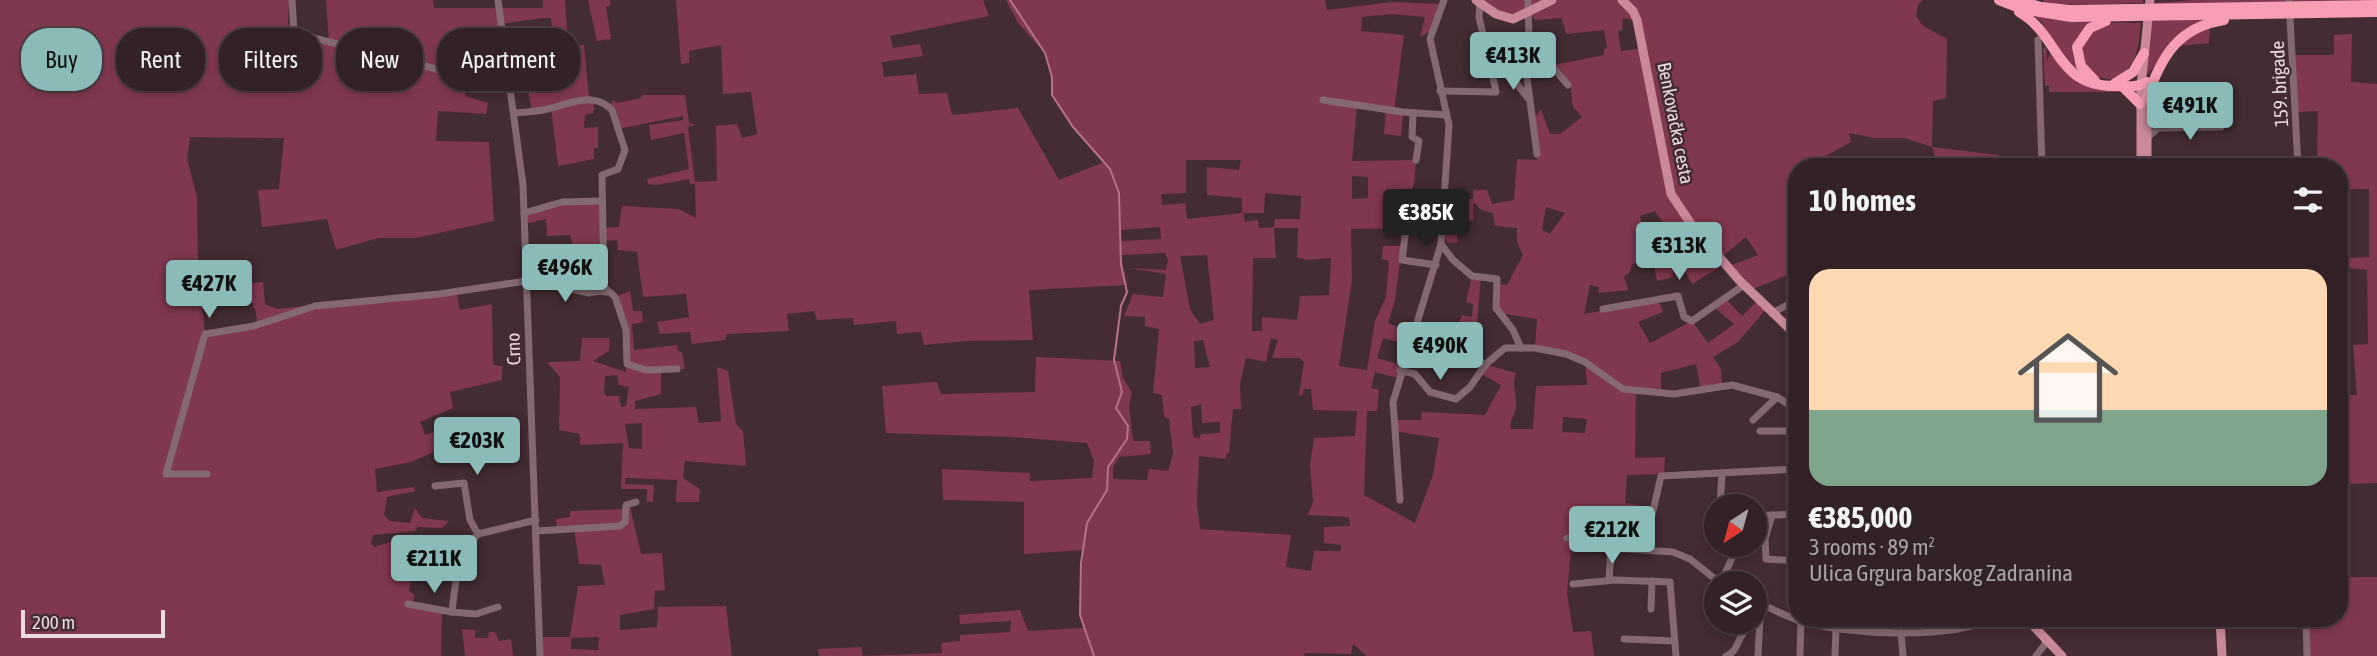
<!DOCTYPE html>
<meta charset="utf-8">
<style>
:root{--surface:#322126;--page:#3a292e;--text:#f1f3f6;--muted:#a8a3a7;--line:#4d3e43;--accent:#8bbbb9}
body{margin:0;font-family:"Asap Condensed",sans-serif;background:var(--page);color:var(--text);height:100vh;display:flex;flex-direction:column;font-size:26px;white-space:nowrap}
*{box-sizing:border-box;margin:0}
p{font-size:23px;color:var(--muted)}
.icon{flex:none;width:38px;height:38px;fill:none;stroke:currentColor;stroke-width:2;stroke-linecap:round;stroke-linejoin:round}
.map{position:relative;flex:1;overflow:hidden}
.panel{position:absolute;left:1788px;top:158px;width:560px;height:469px;display:flex;flex-direction:column;background:var(--surface);border-radius:28px;box-shadow:0 4px 10px #0003,0 0 0 2px var(--line)}
.panel>*{flex:none}
.hud{position:absolute;left:21px;top:28px;width:665px;height:63px;display:flex;gap:14px}
.needle{width:46px;rotate:216deg}
.tools{position:absolute;left:1704px;top:494px;display:grid;gap:14px}
.tools a{display:grid;place-items:center;width:63px;height:63px;border-radius:50%;background:var(--surface);box-shadow:0 4px 10px #0003,0 0 0 2px var(--line);font-size:35px}
.scale{position:absolute;left:21px;bottom:18px;width:144px;box-sizing:border-box;padding-left:7px;border:4px solid #eadbde;border-top:0;font-size:19px;line-height:24px;white-space:nowrap;color:#eadbde;-webkit-text-stroke:5px #432c32;paint-order:stroke}
.price{position:absolute;translate:-50% -60px;padding:0 16px;border-radius:7px;background:var(--accent);color:#111;font-size:23px;line-height:46px;filter:drop-shadow(0 2px 4px #0008)}
.price::after{content:'';position:absolute;left:50%;top:42px;width:21px;height:16px;margin-left:-10px;background:inherit;clip-path:polygon(0 0,100% 0,50% 100%)}
.price.current{background:#222;color:#fff}
ul{padding:0;list-style:none}
li{display:grid;align-content:center;gap:14px;height:371px;padding:0 21px}
li span{display:grid;place-items:center;height:217px;border-radius:21px;color:#555}
li>.icon{margin-inline-start:auto}
span .icon{width:126px;height:126px;fill:#fffc;stroke-width:1}
li b{font-size:30px}
h2{display:flex;justify-content:space-between;align-items:center;height:84px;padding:0 21px;font-size:30px}
.chip{padding:0 24px;border-radius:28px;background:var(--surface);box-shadow:0 4px 10px #0003,0 0 0 2px var(--line);font-size:24px;line-height:63px}
.chip.current{background:var(--accent);color:#111}
.map>svg:first-child{display:block}
.green{fill:#80384e;fill-rule:evenodd}
.lines{fill:none;stroke-linecap:round;stroke-linejoin:round}
.stream{stroke:#b77287;stroke-width:2}
.minor{stroke:#846a70;stroke-width:7}
.major{stroke:#c98999;stroke-width:9}
.highway{stroke:#f79eb5;stroke-width:10}
.labels{text-anchor:middle;dominant-baseline:central;stroke-width:5;stroke-linejoin:round;paint-order:stroke}
.street-label{font-size:19px;fill:#eadbde;stroke:#432c32}
</style>
<div class="map">
<svg width="2377" height="656" viewBox="0 0 2377 656">
<rect width="100%" height="100%" fill="#432c32"/>
<g class="green">
<path d="M0 0H289L288 23 293 35 329 43 326 0H433L434 8H543V0H565L568 46 584 45 589 98 595 101 593 113 585 115 584 128 598 127V148H594V159L558 166 551 108 532 111 527 86 468 79 465 96 488 103 486 114 438 111 436 141 489 142 494 221 416 238H378L336 250 327 219 262 227 258 190 279 189 284 138 190 137 187 159 197 197 198 264 205 334 254 326 257 320C252 280 231 301 209 286L263 282 265 304 277 309 456 291 460 310 492 304 493 365 502 366V380L450 392 453 408 420 422 425 435 463 422 501 419 500 434 480 440 475 434 411 462 375 469 377 492 414 487 415 491 387 497 384 515 390 521 410 523 415 508 422 518 449 521 442 528 418 527 415 531 373 535 371 543 374 547 390 542 399 548 412 549 414 567 409 591 415 595 412 604 442 609 441 656H0ZM542 18H551L556 71 509 73 501 24Z"/>
<polygon points="588,0 610,0 611,5 606,7 611,39 597,41"/>
<path d="M676 0H983L989 16 890 36 893 48 920 44 923 56 882 62 884 77 916 74 919 94 947 93 952 115 1018 108 1059 180 1104 162 1073 127 1052 95V77L1045 53 1018 23 1006 0H1325L1327 10 1392 2 1442 4 1432 30 1420 37 1425 17 1392 14 1362 17 1361 31 1404 35 1394 110 1403 114 1401 136 1384 134 1386 109 1357 105 1352 161 1416 160 1414 184 1409 197 1451 199 1458 242 1447 243 1442 221 1408 219 1406 228 1351 229 1352 280 1339 366 1367 370 1375 321 1386 297 1389 261 1382 259 1383 246H1402L1395 300 1388 323 1412 333 1409 345 1383 338 1377 358 1402 365 1398 378 1375 372 1371 388 1379 390 1377 411H1367L1364 495 1415 523 1433 475 1439 438 1393 431V420H1421L1422 412 1485 415 1501 385 1480 373 1481 365 1465 360 1443 362 1462 315 1472 317 1473 304 1466 302 1472 276H1481L1476 335 1459 337 1458 343H1464L1465 359 1516 373C1511 384 1517 395 1516 407 1515 416 1509 420 1511 429H1533L1536 386 1587 385 1585 362 1535 348 1537 319 1500 313 1496 308 1499 284 1507 285 1523 255 1517 242V228L1495 226 1493 213 1481 210 1475 203 1473 204V220L1467 221 1466 199H1473V190H1487L1492 204 1514 200 1517 159 1537 160 1533 120 1541 109 1550 134H1560L1582 117 1573 107 1570 82 1553 65 1604 55V49L1607 48 1604 30 1566 34 1562 18 1535 20 1530 12 1513 19 1476 0H1923L1918 5 1916 16 1923 26 1947 39 1946 98 1933 101 1932 147 1998 155V166H1957V162L1936 159 1932 147 1905 138H1874L1849 133 1851 142 1817 161V166H1797V271L1753 289 1732 265 1758 255 1746 237 1720 258 1725 264 1692 284 1683 268 1673 272V277L1657 281 1653 261 1632 264 1630 272 1624 276 1628 290 1598 293 1599 287 1590 285 1584 314 1658 300 1663 312 1638 322 1650 343 1692 321 1708 343 1734 324 1715 308 1726 299 1742 316 1758 300 1767 308 1738 342 1713 357 1721 369 1722 386 1701 391 1696 364 1661 373V391L1636 390 1635 458 1665 457 1664 474 1627 475 1625 503 1654 508 1649 528 1624 522 1587 523 1585 541 1572 539 1567 593 1573 632 1591 631 1594 656H1367L1353 644 1351 654 1305 653 1304 656H819L818 649 861 647 863 656 942 653 941 643 960 641V635L1010 632 1011 621 960 624 959 615 1020 610 1028 631 1083 628 1080 615 1083 550 1024 554V502L943 500 942 469 1030 473V481L1092 478 1094 461 1087 443 1012 437 886 433 882 386 937 382 941 394 1035 392 1036 357 1120 361 1123 378 1132 393 1129 405 1133 441H1150L1151 454 1119 457 1113 467V479L1147 480 1149 469 1168 471 1173 454 1169 419 1164 417 1162 395 1153 393 1159 329 1145 326V317L1124 316 1133 294 1163 297 1166 274 1130 268 1166 270 1168 260 1165 253 1121 255 1127 285 1029 290 1033 340 966 341 924 345 921 332 897 334 896 321 854 325 853 318 817 320 814 311 787 314 789 331 727 334 725 340 692 344 690 332 660 334 657 322 689 317 686 294 643 297 637 252 618 250 617 240 602 241 603 260 577 262 570 235 547 236 546 219 524 224V213L562 202 602 201 601 228 619 227 622 206 679 209 696 218 695 183 690 185 689 179 656 185 648 184 647 179 689 169 684 133 651 140 649 125 683 120V116L618 129 609 106 614 100 617 103 641 98 642 95H685L689 123 696 125 688 127 695 182 717 181 716 126 737 124 742 138 757 134 751 92 723 94 721 45 689 51V63L681 64ZM1623 18 1637 21 1643 48 1621 51 1618 31 1622 30ZM1186 160H1241L1239 170 1207 167V195L1242 198V213L1187 219 1185 203 1162 205 1161 194 1186 193ZM1352 176 1368 177V198L1352 199ZM1265 193 1301 196 1300 219H1275L1274 227 1259 228 1258 220 1245 222 1243 213H1264ZM1546 207 1565 213 1550 234 1542 230ZM1655 211 1663 223 1661 233 1647 238 1640 216ZM1160 227 1161 239 1121 241V230ZM1274 228H1298L1297 257 1306 260 1331 258 1329 295 1300 296 1297 320 1262 317V331H1252L1253 258H1276ZM1207 255 1214 320 1200 324 1190 309 1180 256ZM1271 338 1278 340 1272 358H1299L1304 362 1299 396 1303 394V389H1311L1313 410 1357 411 1355 436 1314 438 1310 465 1313 502 1308 515 1349 517 1350 526 1324 527V543L1341 545V551H1314L1311 571 1286 567 1291 535 1200 529 1197 505 1199 456 1226 459 1227 453 1233 454 1229 453 1233 409H1241L1240 384 1246 358 1266 362ZM1203 340 1210 367 1195 368 1194 341ZM1201 404 1202 423 1220 422V433L1201 434 1200 438 1193 437 1191 407ZM1563 417 1587 419 1585 433 1562 432Z"/>
<path d="M2043 0H2143V3C2110 3 2078 6 2044 3Z"/>
<polygon points="2195,0 2377,0 2377,12 2248,14 2210,22 2209,43 2170,47 2148,74 2145,72 2153,3"/>
<polygon points="2028,13 2054,19 2095,21 2080,34 2085,76 2062,58 2042,22"/>
<path d="M2141 23C2137 51 2139 62 2115 80L2095 77C2079 59 2075 36 2102 25 2113 21 2129 23 2141 23Z"/>
<polygon points="2352,34 2351,82 2377,84 2377,483 2341,484 2340,395 2357,395 2353,345 2368,344 2367,270 2348,268 2348,258 2369,257 2369,189 2340,189 2340,166 2317,166 2318,111 2297,112 2294,55 2334,55 2334,35"/>
<path d="M2046 41 2047 61 2051 51C2074 87 2084 85 2122 92H2049V86H2045L2043 47 2045 49Z"/>
<path d="M630 291 633 311H642L643 322 632 324 634 350 677 345 678 351 682 352 685 369H661V394L635 401V409L696 407 699 423 721 421 717 367 728 371 736 424 743 431 746 466 685 461 683 478 700 489 699 502H676L677 480 626 478 625 484 654 485 653 502H647V489H621L623 443 580 445V434L559 430 560 377 547 362 580 361 582 338H609V351L593 361 626 372V330L615 297ZM617 375 619 385 629 387 626 406 621 407 619 396H607L604 393 605 376ZM642 423V449L629 448 625 424Z"/>
<path d="M629 502 641 554 662 553 665 590 655 591 654 609 620 615V630L657 627 658 607 726 606 732 656H540V637H570L578 586 605 585 601 565 579 564 574 529 557 530 556 519 570 517V511L624 509ZM571 638 599 637 598 650 571 649Z"/>
<polygon points="2340,577 2377,577 2377,656 2307,656 2306,628 2278,624 2287,618 2340,618"/>
<polygon points="462,629 475,630 475,638 488,638 489,632 495,632 499,641 511,639 513,656 465,656"/>
</g>
<g class="lines">
<polyline class="stream" points="1010,0 1045,53 1052,77 1052,95 1073,127 1110,169 1119,193 1121,265 1127,292 1121,306 1114,360 1122,392 1116,408 1128,426 1127,439 1108,467 1107,490 1087,523 1081,563 1080,615 1094,656"/>
<g class="minor">
<polyline points="292,0 294,33 468,77 510,85"/>
<polyline points="498,0 523,185 540,656"/>
<polyline points="1528,0 1529,40 1568,85"/>
<polyline points="2289,0 2298,166"/>
<polyline points="1480,3 1479,17 1492,73 1510,75 1528,98"/>
<polyline points="1529,40 1525,49 1525,63 1537,154"/>
<polyline points="2038,40 2042,166"/>
<polyline points="1440,91 1496,92 1492,73"/>
<polyline points="1323,100 1403,112 1446,115"/>
<path d="M514 113C523 112 533 112 543 110 566 106 592 89 612 110L625 150 618 169 602 175 604 287"/>
<polyline points="1413,113 1412,137 1419,141 1416,160"/>
<polyline points="2146,139 2158,128 2221,127"/>
<polyline points="524,213 562,202 602,201"/>
<polyline points="1406,228 1402,260 1436,265"/>
<polyline points="1441,244 1453,260 1472,276 1497,279 1496,308 1513,330 1521,348"/>
<polyline points="2340,265 2347,265"/>
<polyline points="526,286 561,287 589,293 600,291"/>
<polyline points="606,292 600,291 601,288 604,287 615,297 626,330 627,364 646,370 677,369"/>
<polyline points="1603,309 1678,296 1684,317 1692,321 1744,285"/>
<polyline points="1772,313 1797,300"/>
<polyline points="1409,345 1448,364 1464,359 1486,364 1505,348 1535,348 1566,354 1585,362 1623,389 1674,394 1732,385 1777,397 1797,410"/>
<polyline points="1400,370 1415,374 1430,392 1456,399 1470,387 1486,364"/>
<polyline points="1753,420 1777,397"/>
<polyline points="1760,431 1797,431"/>
<polyline points="207,474 166,474 205,334 254,326 315,306 439,294 526,281"/>
<polyline points="435,486 464,483 470,520 478,534"/>
<polyline points="1400,500 1393,402 1441,244 1449,125 1430,39 1444,0"/>
<polyline points="1720,506 1722,474"/>
<polyline points="1772,515 1765,539 1766,559 1797,561"/>
<polyline points="1755,516 1797,514"/>
<polyline points="537,531 620,526 625,522 626,505 636,502"/>
<polyline points="1567,538 1611,548 1673,552 1690,559 1720,583"/>
<polyline points="1644,550 1661,476 1797,469"/>
<polyline points="1609,580 1611,548"/>
<polyline points="1721,583 1738,544"/>
<polyline points="1573,584 1615,580 1670,582 1676,656"/>
<path d="M1755 601C1770 608 1785 616 1800 621 1846 635 1952 640 1994 618"/>
<polyline points="408,604 452,612"/>
<path d="M498 607 476 614 452 612C455 584 457 555 478 534L536 520"/>
<polyline points="1651,609 1652,581"/>
<polyline points="1854,618 1855,628"/>
<polyline points="2306,618 2307,656"/>
<polyline points="1886,631 1888,618"/>
<polyline points="1901,633 1903,656"/>
<polyline points="1624,639 1674,641"/>
<path d="M1726 656C1740 652 1736 633 1755 621"/>
<polyline points="1758,656 1760,618"/>
<polyline points="1800,656 1801,618"/>
<polyline points="1835,656 1836,627"/>
<polyline points="2036,656 2048,640"/>
</g>
<g class="major">
<polyline points="1476,0 1496,14 1513,19 1552,0"/>
<polyline points="1622,0 1633,11 1637,20 1671,194 1691,224 1739,280 1797,336"/>
<polyline points="2147,159 2147,92"/>
<polyline points="2141,166 2141,86 2150,0"/>
<polyline points="2026,618 2062,656"/>
<polyline points="2220,618 2222,656"/>
</g>
<g class="highway">
<polyline points="1999,0 2022,9 2071,17 2377,12"/>
<polyline points="2016,0 2041,7 2070,10 2377,5"/>
<path d="M2019 12C2061 36 2054 86 2115 86 2126 86 2137 88 2147 82"/>
<polyline points="2095,81 2081,66 2077,47 2090,28 2106,21"/>
<polyline points="2114,84 2133,72 2144,53"/>
<polyline points="2122,86 2140,104"/>
<path d="M2147 98C2161 57 2178 27 2224 20"/>
</g>
</g>
<g class="labels">
<g class="street-label">
<text transform="translate(2279 84) rotate(-93)">159. brigade</text>
<text transform="translate(1676 123) rotate(79)">Benkovačka cesta</text>
<text transform="translate(513 349) rotate(-92)">Crno</text>
</g>
</g>
</svg>
<div class="tools">
<a><svg class="needle" viewBox="-14 -14 28 28"><path d="M0-13l5 13h-10z" fill="#e53935"/><path d="M0 13l5-13h-10z" fill="#a8a3a7"/></svg></a>
<a><svg class="icon" aria-label="layers" viewBox="0 0 24 24"><path d="M12 4l9 5-9 5-9-5zM3 14l9 5 9-5"/></svg></a>
</div>
<div class="scale">200 m</div>
<b class="price" style="left:1513px;top:92px">€413K</b>
<b class="price" style="left:2190px;top:142px">€491K</b>
<b class="price current" style="left:1426px;top:249px">€385K</b>
<b class="price" style="left:1679px;top:282px">€313K</b>
<b class="price" style="left:565px;top:304px">€496K</b>
<b class="price" style="left:209px;top:320px">€427K</b>
<b class="price" style="left:1440px;top:382px">€490K</b>
<b class="price" style="left:477px;top:477px">€203K</b>
<b class="price" style="left:1612px;top:566px">€212K</b>
<b class="price" style="left:434px;top:595px">€211K</b>
<div class="hud">
<a class="chip current">Buy</a>
<a class="chip">Rent</a>
<a class="chip">Filters</a>
<a class="chip">New</a>
<a class="chip">Apartment</a>
</div>
<section class="panel">
<h2>10 homes<svg class="icon" aria-label="filters" viewBox="0 0 24 24"><path d="M4 7h16M4 17h16"/><circle cx="9" cy="7" r="2"/><circle cx="15" cy="17" r="2"/></svg></h2>
<ul>
<li><span style="background:linear-gradient(#ffd9b3 65%,#7fa58c 0)"><svg class="icon" aria-label="home" viewBox="0 0 24 24"><path d="M3 11l9-7 9 7M6 9v11h12V9"/></svg></span><div><b>€385,000</b><p>3 rooms · 89 m²</p><p>Ulica Grgura barskog Zadranina</p></div></li>
</ul>
</section>
</div>
